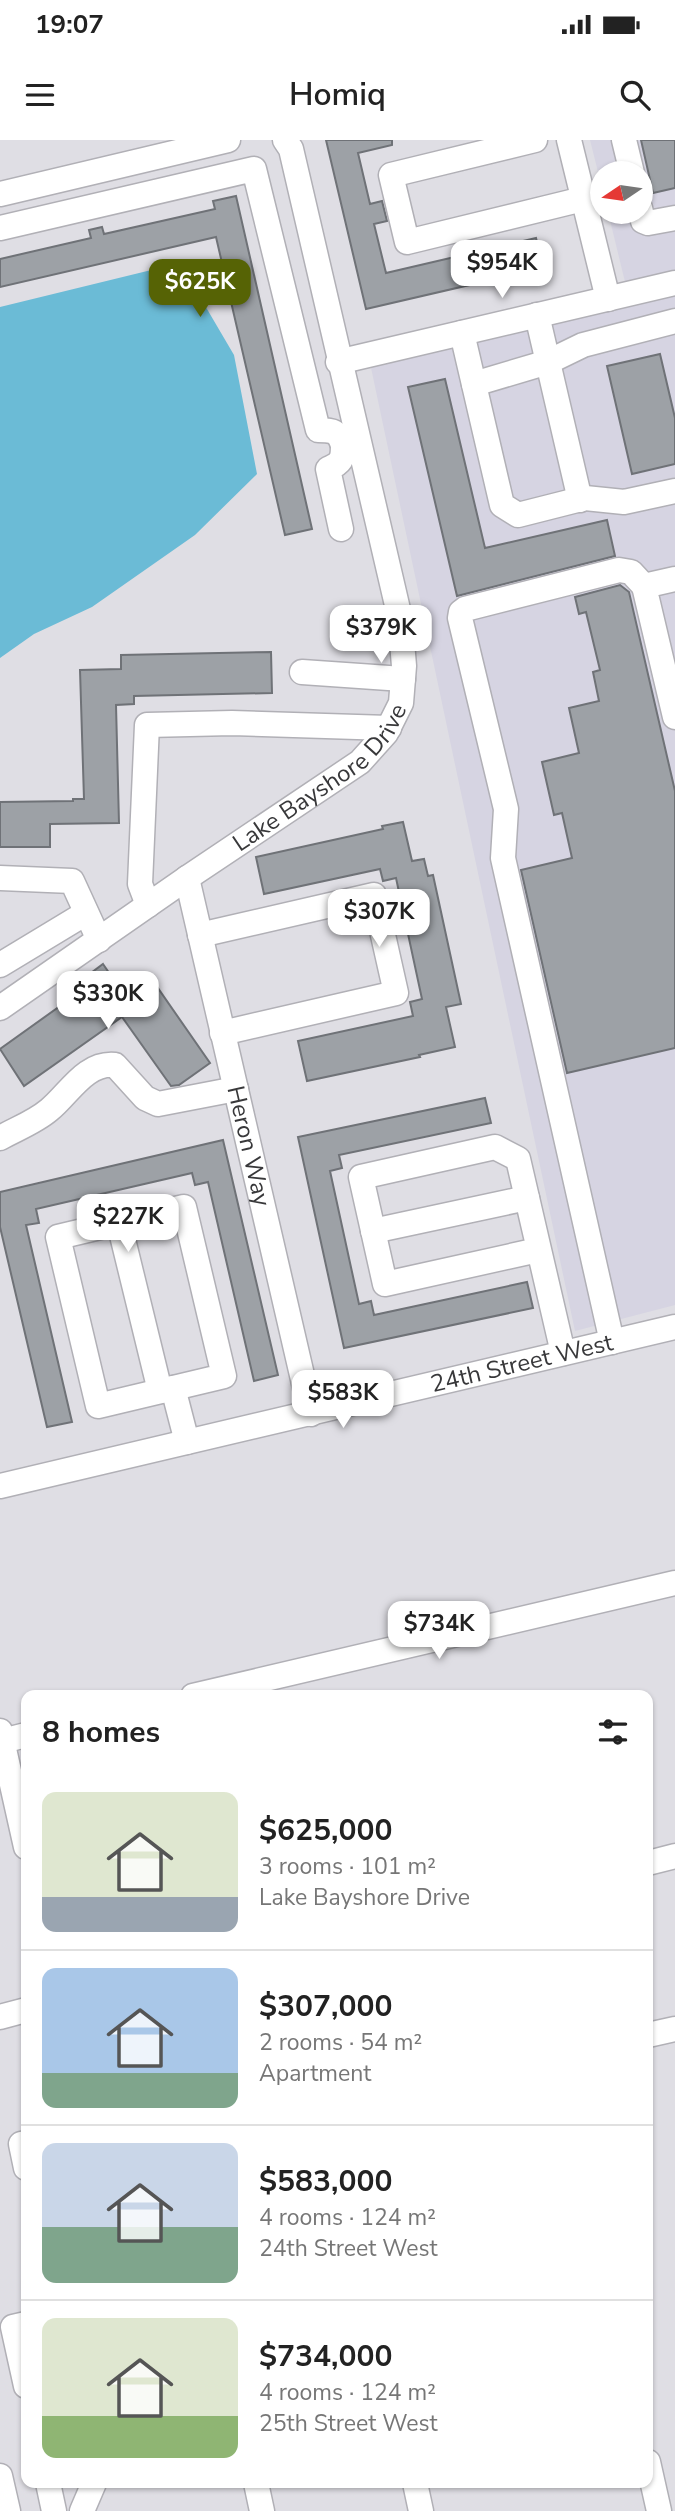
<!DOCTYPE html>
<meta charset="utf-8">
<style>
:root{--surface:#fff;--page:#f6f6f6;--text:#222;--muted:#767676;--line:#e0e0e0;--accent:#566305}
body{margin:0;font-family:"Nunito Sans",sans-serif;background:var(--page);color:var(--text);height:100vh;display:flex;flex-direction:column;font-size:26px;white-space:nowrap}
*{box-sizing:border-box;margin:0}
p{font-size:23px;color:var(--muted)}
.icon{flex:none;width:38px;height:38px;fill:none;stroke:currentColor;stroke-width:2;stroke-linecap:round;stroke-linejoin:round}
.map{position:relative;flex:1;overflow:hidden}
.panel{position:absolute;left:21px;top:1550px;width:632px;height:798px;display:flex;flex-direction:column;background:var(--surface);border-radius:14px;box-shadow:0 2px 5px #0004}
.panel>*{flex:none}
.needle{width:46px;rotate:257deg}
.controls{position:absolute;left:590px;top:21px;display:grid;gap:14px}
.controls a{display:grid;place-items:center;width:63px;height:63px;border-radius:50%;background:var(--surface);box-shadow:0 2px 5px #0004;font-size:35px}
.price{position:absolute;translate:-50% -60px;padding:0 16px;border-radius:14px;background:#fff;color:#222;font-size:23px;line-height:46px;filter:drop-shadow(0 2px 4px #0008)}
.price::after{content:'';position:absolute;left:50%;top:42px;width:21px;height:16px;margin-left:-10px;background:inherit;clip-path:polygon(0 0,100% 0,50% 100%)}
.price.current{background:var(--accent);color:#fff}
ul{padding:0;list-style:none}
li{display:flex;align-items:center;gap:21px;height:175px;padding:0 21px}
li+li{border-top:2px solid var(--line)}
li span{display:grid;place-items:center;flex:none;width:196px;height:140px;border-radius:14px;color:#555}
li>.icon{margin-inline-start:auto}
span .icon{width:84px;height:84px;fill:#fffc;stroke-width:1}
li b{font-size:30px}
h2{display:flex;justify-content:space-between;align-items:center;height:84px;padding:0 21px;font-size:30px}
.status{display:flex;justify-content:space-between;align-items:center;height:49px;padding:0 35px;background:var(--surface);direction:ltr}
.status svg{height:19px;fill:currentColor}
header{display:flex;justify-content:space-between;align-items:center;height:91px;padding:0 21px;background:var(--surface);font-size:32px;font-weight:600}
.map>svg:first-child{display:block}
.built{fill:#d6d4e2}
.water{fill:#6bbbd6}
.building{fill:#9da1a6;stroke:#6f7277;stroke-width:2}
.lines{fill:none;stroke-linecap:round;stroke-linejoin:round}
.minor-casing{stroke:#b1b0b6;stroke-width:27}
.minor{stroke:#fff;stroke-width:24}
.labels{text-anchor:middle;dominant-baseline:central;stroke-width:5;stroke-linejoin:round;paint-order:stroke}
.street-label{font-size:24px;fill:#38383a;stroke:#dfdee4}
</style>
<div class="status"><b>19:07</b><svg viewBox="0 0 49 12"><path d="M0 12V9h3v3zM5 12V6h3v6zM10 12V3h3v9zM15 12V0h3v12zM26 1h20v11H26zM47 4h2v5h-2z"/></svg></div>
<header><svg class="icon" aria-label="menu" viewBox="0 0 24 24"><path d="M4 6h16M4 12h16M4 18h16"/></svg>Homiq<svg class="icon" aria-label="search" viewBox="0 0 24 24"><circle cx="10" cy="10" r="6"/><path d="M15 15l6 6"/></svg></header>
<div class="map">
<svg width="675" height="2371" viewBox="0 0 675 2371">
<rect width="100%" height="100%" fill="#dfdee4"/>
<g class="built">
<polygon points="590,0 675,0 675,134 626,146 608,72 640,72 640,33 602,33 602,48"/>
<polygon points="675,152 675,1165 575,1191 370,223"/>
</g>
<polygon class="water" points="180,123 234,215 257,334 195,395 92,467 34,494 0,518 0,167"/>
<g class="building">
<polygon points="326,0 392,0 392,5 358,13 370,64 382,61 387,81 374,84 386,133 536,98 543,128 366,169"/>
<polygon points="641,0 675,0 675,48 653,53"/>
<polygon points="236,56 312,389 285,395 216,97 0,147 0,119 91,98 89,90 102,87 104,94 215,69 213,61"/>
<polygon points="660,214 675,278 675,324 632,334 607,226"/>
<polygon points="445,239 485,408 607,380 615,416 457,456 408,247"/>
<polygon points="620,445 629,452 675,651 675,908 567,933 521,730 572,718 562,673 554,675 542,622 579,613 569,568 599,561 593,532 600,530 586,472 579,474 575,457"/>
<polygon points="271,512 272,553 134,556 134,564 116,565 119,683 50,684 50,707 0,707 0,662 73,661 73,659 84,659 80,530 121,529 121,515"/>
<polygon points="403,682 412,721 424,719 428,736 433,735 461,864 446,867 455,907 419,915 420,917 307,941 298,901 413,876 410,862 422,859 396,738 383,741 380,729 264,754 256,717 383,689 382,686"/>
<polygon points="103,824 127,859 153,841 210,923 179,945 171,946 122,877 24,946 0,909 88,846 83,839"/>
<polygon points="485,958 491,983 339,1015 342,1028 330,1031 359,1164 371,1161 374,1175 527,1142 533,1168 344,1208 298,997"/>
<polygon points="223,1000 278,1235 254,1241 208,1042 195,1045 192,1033 36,1069 39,1083 26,1085 72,1282 47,1287 0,1087 0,1052"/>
</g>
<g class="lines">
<g class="minor-casing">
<g id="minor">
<polyline points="535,0 391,35 407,102 583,59"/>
<polyline points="569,0 608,159"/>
<polyline points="624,0 632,33"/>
<polyline points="0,54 228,0"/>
<polyline points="640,68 643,81 648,83 675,78"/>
<path d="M0 88 254 29 318 290C333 290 338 291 343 305L358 302"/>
<polyline points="537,175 580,360"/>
<polyline points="462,193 502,365 518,375 585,358 624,362 675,351"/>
<polyline points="338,222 675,143"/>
<polyline points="474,244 548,222 583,205 675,181"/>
<path d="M341 389 328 329C341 323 343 320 343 305"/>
<polyline points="675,439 644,446 675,577"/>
<polyline points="302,532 403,539"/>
<polyline points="0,738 72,741 99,800"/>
<path id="s1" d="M187 738 311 1274"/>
<polyline points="148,765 140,744 147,585 232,583 389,588"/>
<polyline points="200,795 374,755 396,853 222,893"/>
<polyline points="0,825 86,773"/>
<path id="s2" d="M0 868 187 738 360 622 386 593 401 563 404 526 400 478 291 9 285 0"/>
<path d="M0 998C16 989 35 982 49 970 69 954 85 922 115 925L145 958 158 964 236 949"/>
<polygon points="184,1067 224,1236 98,1266 58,1097"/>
<polyline points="119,1083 160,1251"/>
<polyline points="373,1091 527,1058"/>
<polyline points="538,1110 385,1144 361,1037 495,1007 518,1019 563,1213"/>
<polyline points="612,1202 503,718 506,669 460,478 461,472 465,469 619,430 631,432 644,446"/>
<polyline points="173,1248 187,1302"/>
<path id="s3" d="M0 1346 675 1187"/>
<polyline points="193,1556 675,1443"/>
<polyline points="0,1591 26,1707"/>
<polyline points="2,1601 26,1595"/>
<polyline points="648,1723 675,1716"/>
<polyline points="0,1877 26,1870"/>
<polyline points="648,1895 675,1889"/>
<polyline points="26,2003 21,2004 26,2028"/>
<polyline points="26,2184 13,2187 26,2246"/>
<polyline points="648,2322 659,2371"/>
<polyline points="0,2336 8,2371"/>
<polyline points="48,2343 54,2371"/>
<polyline points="256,2343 262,2371"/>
<polyline points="415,2343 421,2371"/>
<polyline points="82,2371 94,2343"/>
</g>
</g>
<use href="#minor" class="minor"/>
</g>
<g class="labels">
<g class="street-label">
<text stroke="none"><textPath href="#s2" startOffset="396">Lake Bayshore Drive</textPath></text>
<text stroke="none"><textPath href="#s1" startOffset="275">Heron Way</textPath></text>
<text stroke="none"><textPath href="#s3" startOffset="536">24th Street West</textPath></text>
</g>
</g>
</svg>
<div class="controls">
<a><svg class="needle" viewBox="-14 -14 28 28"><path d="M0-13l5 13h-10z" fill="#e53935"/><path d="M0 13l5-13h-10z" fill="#767676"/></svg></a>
</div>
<b class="price" style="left:502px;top:160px">$954K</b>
<b class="price current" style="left:200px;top:179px">$625K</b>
<b class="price" style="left:381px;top:525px">$379K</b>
<b class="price" style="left:379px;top:809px">$307K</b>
<b class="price" style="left:108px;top:891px">$330K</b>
<b class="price" style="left:128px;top:1114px">$227K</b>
<b class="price" style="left:343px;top:1290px">$583K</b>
<b class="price" style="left:439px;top:1521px">$734K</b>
<section class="panel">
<h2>8 homes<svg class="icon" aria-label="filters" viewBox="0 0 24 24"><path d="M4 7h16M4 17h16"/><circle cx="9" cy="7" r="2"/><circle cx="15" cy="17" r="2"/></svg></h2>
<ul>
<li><span style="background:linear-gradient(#dfe7d0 75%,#9aa5b1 0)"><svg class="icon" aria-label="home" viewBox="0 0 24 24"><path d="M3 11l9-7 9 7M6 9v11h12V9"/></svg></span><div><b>$625,000</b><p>3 rooms · 101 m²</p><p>Lake Bayshore Drive</p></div></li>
<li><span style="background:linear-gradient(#a9c7e8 75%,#7fa58c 0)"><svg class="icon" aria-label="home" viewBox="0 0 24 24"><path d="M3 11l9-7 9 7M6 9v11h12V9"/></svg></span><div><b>$307,000</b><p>2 rooms · 54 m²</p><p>Apartment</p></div></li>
<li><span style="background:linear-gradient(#c9d6e8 60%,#7fa58c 0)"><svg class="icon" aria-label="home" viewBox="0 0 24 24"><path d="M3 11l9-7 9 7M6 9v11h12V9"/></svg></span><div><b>$583,000</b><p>4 rooms · 124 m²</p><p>24th Street West</p></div></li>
<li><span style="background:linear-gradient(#dfe7d0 70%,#8fb573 0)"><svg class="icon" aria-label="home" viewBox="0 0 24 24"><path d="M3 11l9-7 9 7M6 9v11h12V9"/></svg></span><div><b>$734,000</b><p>4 rooms · 124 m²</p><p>25th Street West</p></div></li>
</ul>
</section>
</div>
